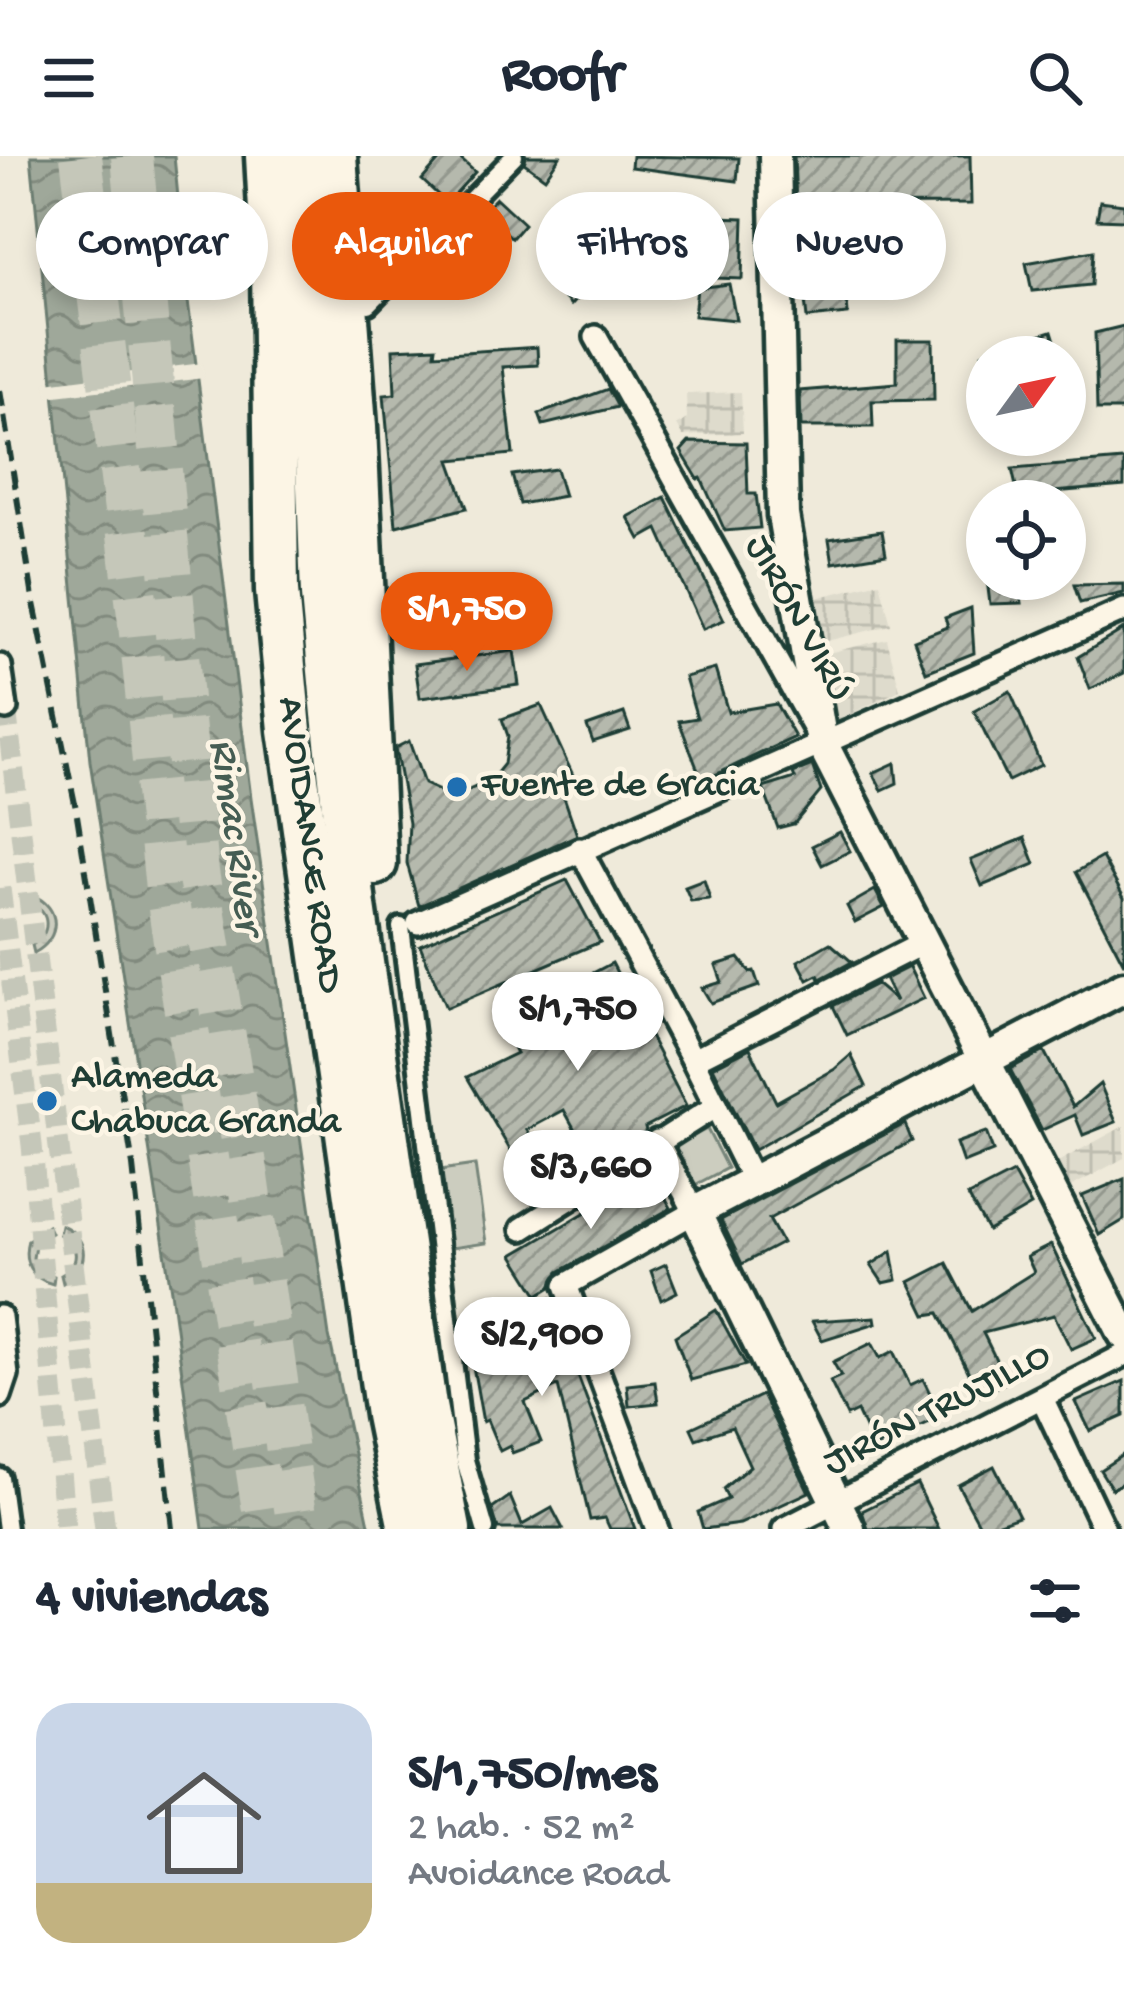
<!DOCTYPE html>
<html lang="es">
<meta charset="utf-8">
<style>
:root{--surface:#fff;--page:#f2f2f3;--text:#1f2937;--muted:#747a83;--line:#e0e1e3;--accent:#ea580c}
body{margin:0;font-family:"Gochi Hand",sans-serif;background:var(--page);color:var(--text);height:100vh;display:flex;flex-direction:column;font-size:45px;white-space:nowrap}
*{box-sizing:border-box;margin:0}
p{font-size:39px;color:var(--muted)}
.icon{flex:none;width:66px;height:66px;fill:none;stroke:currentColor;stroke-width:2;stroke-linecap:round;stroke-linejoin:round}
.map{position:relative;height:1373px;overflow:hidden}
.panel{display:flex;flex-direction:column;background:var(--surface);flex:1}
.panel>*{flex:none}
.guide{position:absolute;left:36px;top:36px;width:1053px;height:108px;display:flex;gap:24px}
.needle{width:78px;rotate:57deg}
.fabs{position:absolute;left:966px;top:180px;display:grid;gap:24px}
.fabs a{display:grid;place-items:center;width:120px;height:120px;border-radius:50%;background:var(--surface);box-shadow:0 6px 18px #0003;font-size:60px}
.price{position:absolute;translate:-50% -102px;padding:0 27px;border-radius:42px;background:#fff;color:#222;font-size:39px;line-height:78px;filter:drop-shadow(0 3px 6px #0008)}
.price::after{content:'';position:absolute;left:50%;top:72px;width:36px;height:27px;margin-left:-18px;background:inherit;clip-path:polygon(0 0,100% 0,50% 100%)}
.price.active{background:var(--accent);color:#fff}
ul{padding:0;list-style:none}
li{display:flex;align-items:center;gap:36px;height:300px;padding:0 36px}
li+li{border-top:3px solid var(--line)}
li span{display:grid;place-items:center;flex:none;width:336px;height:240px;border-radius:36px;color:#555}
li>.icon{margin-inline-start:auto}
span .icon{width:144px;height:144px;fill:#fffc;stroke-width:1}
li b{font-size:51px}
h2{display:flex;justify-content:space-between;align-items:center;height:144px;padding:0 36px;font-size:51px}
.chip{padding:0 42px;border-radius:54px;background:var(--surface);box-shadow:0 6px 18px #0003;font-size:42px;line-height:108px}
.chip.active{background:var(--accent);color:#fff}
header{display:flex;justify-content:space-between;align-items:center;height:156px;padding:0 36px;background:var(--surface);font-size:54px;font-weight:700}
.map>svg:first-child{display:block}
.industrial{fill:url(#industrial-grid)}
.grass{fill:url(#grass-dots);stroke:#76857a;stroke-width:3}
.park{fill:#cccdbf;stroke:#76857a;stroke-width:3}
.water{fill:url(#water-waves);stroke:#6c7d71;stroke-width:3}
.pier{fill:#efeada}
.building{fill:url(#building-hatch);stroke:#1f3d34;stroke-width:3}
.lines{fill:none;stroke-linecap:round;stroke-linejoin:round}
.minor-tunnel{stroke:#c5c7b9;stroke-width:21;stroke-dasharray:21 10;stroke-linecap:butt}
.motorway-tunnel{stroke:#c5c7b9;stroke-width:42;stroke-dasharray:42 21;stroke-linecap:butt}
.pedestrian-casing{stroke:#1f3d34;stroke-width:26}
.minor-casing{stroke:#1f3d34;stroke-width:30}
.secondary-casing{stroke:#1f3d34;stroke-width:39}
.motorway-casing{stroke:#1f3d34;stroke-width:51}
.pedestrian{stroke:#fcf5e5;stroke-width:16}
.minor{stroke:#fcf5e5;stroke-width:21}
.secondary{stroke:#fcf5e5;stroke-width:30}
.motorway{stroke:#fcf5e5;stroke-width:42}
.rail{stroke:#1f3d34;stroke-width:6;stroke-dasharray:18 9;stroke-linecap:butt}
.poi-dot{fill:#1f6fb2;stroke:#fcf5e5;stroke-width:4.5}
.labels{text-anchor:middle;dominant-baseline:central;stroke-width:9;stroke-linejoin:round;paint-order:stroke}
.street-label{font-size:39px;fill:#1f3d34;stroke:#fcf5e5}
.poi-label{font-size:39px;fill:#1f3d34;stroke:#fcf5e5;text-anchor:start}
.water-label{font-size:42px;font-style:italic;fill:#455d53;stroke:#fcf5e5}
</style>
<header><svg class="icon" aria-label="menu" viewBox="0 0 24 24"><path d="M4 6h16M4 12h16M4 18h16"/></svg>Roofr<svg class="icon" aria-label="search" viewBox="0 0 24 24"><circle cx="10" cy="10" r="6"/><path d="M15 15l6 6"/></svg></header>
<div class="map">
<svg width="1124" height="1373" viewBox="0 0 1124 1373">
<defs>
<pattern id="industrial-grid" width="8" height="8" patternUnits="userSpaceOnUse" patternTransform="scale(3)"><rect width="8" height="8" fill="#dedbcc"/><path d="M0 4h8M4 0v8" fill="none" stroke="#bebdb0"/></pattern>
<pattern id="grass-dots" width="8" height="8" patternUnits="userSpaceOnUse" patternTransform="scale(3)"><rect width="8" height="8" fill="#cccdbf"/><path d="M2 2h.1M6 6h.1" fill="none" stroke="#afb1a5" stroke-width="1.8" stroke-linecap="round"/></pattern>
<pattern id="water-waves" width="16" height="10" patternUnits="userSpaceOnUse" patternTransform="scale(3)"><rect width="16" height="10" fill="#9fa89a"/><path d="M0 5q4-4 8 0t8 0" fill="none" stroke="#818a7e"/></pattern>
<pattern id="building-hatch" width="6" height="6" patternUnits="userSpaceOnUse" patternTransform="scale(3)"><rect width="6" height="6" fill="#b5b9ad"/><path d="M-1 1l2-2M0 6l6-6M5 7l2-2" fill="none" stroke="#93988e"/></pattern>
</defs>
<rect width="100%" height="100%" fill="#efeada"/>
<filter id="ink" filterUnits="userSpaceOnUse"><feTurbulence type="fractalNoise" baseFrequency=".00833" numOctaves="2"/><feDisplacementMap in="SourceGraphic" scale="24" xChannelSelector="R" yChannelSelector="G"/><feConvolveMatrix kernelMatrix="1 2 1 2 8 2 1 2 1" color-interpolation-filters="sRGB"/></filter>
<g filter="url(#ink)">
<g class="industrial">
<polygon points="741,236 743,277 683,280 677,269 687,263 686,238"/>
<polygon points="880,426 891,469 823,486 812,443"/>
<polygon points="887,483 900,534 832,567 815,500"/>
<polygon points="1124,970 1124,1002 1067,1033 1054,1008"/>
</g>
<g class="grass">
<path d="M32 739C62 751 61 783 34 797L32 789C51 778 51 756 31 748Z"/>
<path d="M61 1069C91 1081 90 1113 63 1127L61 1119C75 1112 79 1100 72 1086L59 1078Z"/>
<path d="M48 1070 51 1077 35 1088 33 1102 41 1115 54 1120 53 1128C31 1123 22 1106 28 1084Z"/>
</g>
<g class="park">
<polygon points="707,973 727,1012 693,1030 673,990"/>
<polygon points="475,1009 486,1087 444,1093 433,1015"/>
</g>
<polygon class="water" points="31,0 174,0 188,145 251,642 329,1180 370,1373 203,1373 171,1135 90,605"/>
<polygon class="pier" points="202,207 204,222 48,241 46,227"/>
<g class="building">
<polygon points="443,0 457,0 475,16 447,47 422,24"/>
<polygon points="526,0 560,0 545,22 524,7"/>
<polygon points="632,0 739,2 737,25 631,11"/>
<polygon points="794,0 970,0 971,48 796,49"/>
<polygon points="496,42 524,68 512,82 483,55"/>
<polygon points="1100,45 1124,48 1124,64 1097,63"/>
<polygon points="716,61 744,62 742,123 715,122"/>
<polygon points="482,65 494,104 456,125 414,128"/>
<polygon points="1093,95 1091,129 1032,135 1026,107"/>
<polygon points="575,108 591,127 571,149 553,130"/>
<polygon points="844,115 848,158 807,162 802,119"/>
<polygon points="729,128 736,164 694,160 697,132"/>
<polygon points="1124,170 1124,254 1097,254 1095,177"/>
<polygon points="1052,175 1060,201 983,201 982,197"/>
<polygon points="897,184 933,184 934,244 872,245 873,271 801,271 800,235 897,227"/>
<polygon points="436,191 435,198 537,191 538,209 503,211 513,298 450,304 467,352 396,370 384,239 395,238 393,193"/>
<polygon points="608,233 618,251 543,269 539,258"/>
<polygon points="689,286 746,287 748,338 756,338 760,372 725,375 701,322 698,323 681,295"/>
<polygon points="1124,304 1124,330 1018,339 1012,313"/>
<polygon points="556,313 564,340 520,348 512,319"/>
<polygon points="665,341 724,464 703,473 658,373 640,383 628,361"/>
<polygon points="882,375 886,398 833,407 829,383"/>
<polygon points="987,424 1019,428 1022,447 990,448"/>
<polygon points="1124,428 1124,437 1080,447 1074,429"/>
<polygon points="490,432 494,454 434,465 429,443"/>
<polygon points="971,452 974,497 926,516 914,484 948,471 945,462"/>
<polygon points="1124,473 1124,517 1090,533 1078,501"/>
<polygon points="514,495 519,529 420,542 415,508"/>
<polygon points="715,513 728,556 776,548 795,581 702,625 679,565 697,562 685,521"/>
<polygon points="1010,535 1041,609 1008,625 974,555"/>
<polygon points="541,549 576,626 563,638 577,679 419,750 407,707 409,667 395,592 409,585 424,628 453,641 491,624 504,608 508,580 502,563"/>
<polygon points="624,557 630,574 593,586 587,570"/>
<polygon points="895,607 897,627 882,634 873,617"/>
<polygon points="812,609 821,635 794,668 778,672 763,632 795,622 793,617"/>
<polygon points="840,676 850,695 822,709 812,690"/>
<polygon points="1025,682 1035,708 982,730 971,704"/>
<polygon points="1102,701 1124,742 1124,808 1076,716"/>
<polygon points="567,724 600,786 446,852 420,789"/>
<polygon points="704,724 710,743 691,745 685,731"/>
<polygon points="875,734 884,751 855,766 847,750"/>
<polygon points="830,787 852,806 820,823 818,819 808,824 798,805"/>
<polygon points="739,802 750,816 754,815 759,830 711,847 702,832 722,826 716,809"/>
<polygon points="612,807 686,950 645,971 646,975 594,1008 564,954 527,974 559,1030 538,1041 467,921 516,897 500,866"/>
<polygon points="909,811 924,842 847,879 833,850 876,828 896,845 885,823"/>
<polygon points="750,892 776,946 835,913 851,899 866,930 754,994 713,911"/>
<polygon points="1044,895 1073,951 1100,928 1116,966 1083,979 1075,959 1042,974 1010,913"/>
<polygon points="905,968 912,985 769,1063 782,1087 742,1108 721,1064"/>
<polygon points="986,976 993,995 963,1007 956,987"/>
<polygon points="652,1017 671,1052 559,1116 551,1131 538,1139 513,1099"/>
<polygon points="1013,1017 1031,1050 988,1075 968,1040"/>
<polygon points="1124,1023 1124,1064 1099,1079 1082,1040"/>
<polygon points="1051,1089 1096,1182 1071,1193 1054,1159 983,1177 1007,1226 980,1239 939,1157 926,1159 910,1126 947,1107 972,1155 1034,1116 1027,1101"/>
<polygon points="892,1095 897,1124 883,1127 871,1109"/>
<polygon points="666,1108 677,1136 661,1144 651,1115"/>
<polygon points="551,1142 578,1220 635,1373 610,1373 605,1362 590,1364 558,1230 525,1246 541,1286 512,1297 510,1290 500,1295 487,1264 483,1266 467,1177"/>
<polygon points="716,1154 746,1209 691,1224 675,1180"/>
<polygon points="875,1161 876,1167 822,1184 812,1165"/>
<polygon points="872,1187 880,1202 894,1195 910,1229 923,1223 941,1260 874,1292 857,1255 847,1260 830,1225 841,1220 833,1206"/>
<polygon points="1124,1225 1124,1260 1090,1275 1076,1246"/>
<polygon points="655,1226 658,1247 629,1250 627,1229"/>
<polygon points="762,1239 809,1336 740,1368 703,1373 698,1356 728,1343 723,1333 750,1310 732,1271 696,1283 691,1272"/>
<polygon points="1124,1298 1124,1326 1112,1333 1100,1314"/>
<polygon points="994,1310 1019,1360 982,1373 958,1329"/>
<polygon points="917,1328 939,1373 868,1373 862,1355"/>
<polygon points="510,1340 522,1369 552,1352 563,1373 498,1373 492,1353"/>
</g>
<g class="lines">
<g class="minor-tunnel">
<polyline points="6,552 105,1373"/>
<polyline points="0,732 32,989 65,1373"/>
</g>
<g class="motorway-tunnel">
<polyline points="81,0 139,467 166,733 266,1373"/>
<polyline points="132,0 198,716 248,1021 298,1373"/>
</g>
<g class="pedestrian-casing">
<g id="pedestrian">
<polyline points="369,148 514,0"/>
<polyline points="401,771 465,1304 485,1373"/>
<polyline points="0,1321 7,1373"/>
</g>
</g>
<g class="minor-casing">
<g id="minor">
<polyline points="596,181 813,570"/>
<polyline points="0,510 6,552"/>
<polyline points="580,693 693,904 753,1025"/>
<polyline points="418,767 1124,454"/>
<polyline points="693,904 923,787"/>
<polyline points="522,1073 716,950"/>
<polyline points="0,1161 7,1219 0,1240"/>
<polyline points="1042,1242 1104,1373"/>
<polyline points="657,1373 566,1129 695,1056 657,985"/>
<polyline points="784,1373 1124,1199"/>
</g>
</g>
<g class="secondary-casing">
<g id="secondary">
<polyline points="775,0 783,359 822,587 1124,1178"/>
<polyline points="849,1373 695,1056 1124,831"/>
</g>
</g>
<g class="motorway-casing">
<g id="motorway">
<polyline points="267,0 273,107 277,435 290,574 387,1259 410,1373"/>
<polyline points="306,0 322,439 333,558 354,750 425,1250 449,1373"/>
<polyline points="335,0 355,271 375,707"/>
</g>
</g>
<use href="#pedestrian" class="pedestrian"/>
<use href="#minor" class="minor"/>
<use href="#secondary" class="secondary"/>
<use href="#motorway" class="motorway"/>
<polyline class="rail" points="0,234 33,442 76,653 133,1010 172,1373"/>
</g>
</g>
<g class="poi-dot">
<circle cx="457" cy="631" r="12"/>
<circle cx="47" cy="945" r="12"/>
</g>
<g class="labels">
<g class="street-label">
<text transform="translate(797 463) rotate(61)">JIRÓN VIRÚ</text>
<text transform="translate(308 689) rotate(82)">AVOIDANCE ROAD</text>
<text transform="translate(938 1255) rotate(-27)">JIRÓN TRUJILLO</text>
</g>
<g class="poi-label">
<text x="481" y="631">Fuente de Gracia</text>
<text x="71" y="923">Alameda<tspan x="71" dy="45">Chabuca Granda</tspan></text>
</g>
<g class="water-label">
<text transform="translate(233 680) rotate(82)">Rimac River</text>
</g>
</g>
</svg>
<div class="fabs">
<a><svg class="needle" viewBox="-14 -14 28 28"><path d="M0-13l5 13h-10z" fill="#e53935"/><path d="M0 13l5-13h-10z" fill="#747a83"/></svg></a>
<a><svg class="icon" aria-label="locate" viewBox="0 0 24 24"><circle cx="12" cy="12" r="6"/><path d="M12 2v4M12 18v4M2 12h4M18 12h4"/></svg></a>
</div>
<b class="price active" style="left:467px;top:518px">S/1,750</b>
<b class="price" style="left:578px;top:918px">S/1,750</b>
<b class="price" style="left:591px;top:1076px">S/3,660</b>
<b class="price" style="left:542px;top:1243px">S/2,900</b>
<div class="guide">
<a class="chip">Comprar</a>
<a class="chip active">Alquilar</a>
<a class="chip">Filtros</a>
<a class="chip">Nuevo</a>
</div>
</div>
<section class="panel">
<h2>4 viviendas<svg class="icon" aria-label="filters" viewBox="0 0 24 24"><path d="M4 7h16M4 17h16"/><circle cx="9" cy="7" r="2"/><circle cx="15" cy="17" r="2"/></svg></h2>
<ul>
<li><span style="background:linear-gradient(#c9d6e8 75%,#c2b280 0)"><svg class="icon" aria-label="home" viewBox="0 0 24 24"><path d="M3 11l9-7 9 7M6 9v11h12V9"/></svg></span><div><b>S/1,750/mes</b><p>2 hab. · 52 m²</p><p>Avoidance Road</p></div></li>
</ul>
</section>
